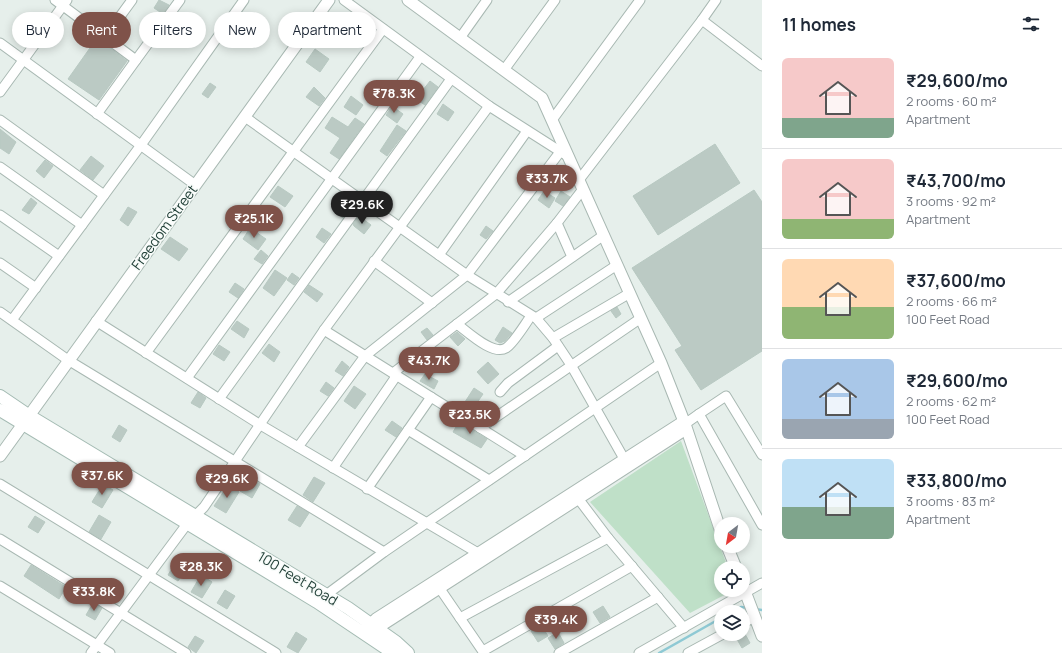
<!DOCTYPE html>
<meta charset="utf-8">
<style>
:root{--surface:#fff;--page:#f2f2f3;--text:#1f2937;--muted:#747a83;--line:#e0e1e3;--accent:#7f5249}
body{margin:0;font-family:Manrope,sans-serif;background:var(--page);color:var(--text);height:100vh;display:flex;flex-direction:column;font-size:15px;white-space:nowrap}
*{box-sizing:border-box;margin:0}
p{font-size:13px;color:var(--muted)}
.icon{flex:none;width:22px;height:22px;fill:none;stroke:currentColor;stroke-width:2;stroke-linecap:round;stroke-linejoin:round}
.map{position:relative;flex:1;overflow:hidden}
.drawer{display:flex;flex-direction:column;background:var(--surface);width:300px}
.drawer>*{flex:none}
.hud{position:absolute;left:12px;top:12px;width:380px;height:36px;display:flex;gap:8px}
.needle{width:26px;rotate:211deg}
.tools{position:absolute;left:714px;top:517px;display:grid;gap:8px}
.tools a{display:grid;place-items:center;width:36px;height:36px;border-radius:50%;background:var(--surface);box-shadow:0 2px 10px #0003;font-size:20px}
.price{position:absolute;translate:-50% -34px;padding:0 9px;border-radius:14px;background:var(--accent);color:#fff;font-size:13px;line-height:26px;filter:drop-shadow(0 1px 2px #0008)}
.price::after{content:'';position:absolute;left:50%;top:24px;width:12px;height:9px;margin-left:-6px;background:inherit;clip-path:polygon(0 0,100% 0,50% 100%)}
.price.current{background:#222;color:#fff}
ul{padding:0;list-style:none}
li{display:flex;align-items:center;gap:12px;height:100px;padding:0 20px}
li+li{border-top:1px solid var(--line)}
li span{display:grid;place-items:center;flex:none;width:112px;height:80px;border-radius:6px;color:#555}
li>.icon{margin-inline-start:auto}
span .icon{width:48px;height:48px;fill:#fffc;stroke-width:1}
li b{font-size:17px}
h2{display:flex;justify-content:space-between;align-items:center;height:48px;padding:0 20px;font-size:17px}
.tag{padding:0 14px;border-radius:18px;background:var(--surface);box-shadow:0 2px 10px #0003;font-size:14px;line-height:36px}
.tag.current{background:var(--accent);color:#fff}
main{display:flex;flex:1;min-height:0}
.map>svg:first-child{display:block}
.green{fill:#bfe0c8}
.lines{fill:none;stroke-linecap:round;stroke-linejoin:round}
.stream{stroke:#8ec9d4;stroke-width:2.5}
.building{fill:#bbcac4;stroke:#b8c9c2}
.minor-casing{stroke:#a8b8b2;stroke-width:11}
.tertiary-casing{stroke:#a8b8b2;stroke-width:13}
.secondary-casing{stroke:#a4bbb3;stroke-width:14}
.minor{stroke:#fff;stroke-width:9}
.tertiary{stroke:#fff;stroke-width:11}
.secondary{stroke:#fff;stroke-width:12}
.labels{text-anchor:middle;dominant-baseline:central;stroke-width:3;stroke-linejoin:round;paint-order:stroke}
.street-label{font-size:14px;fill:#24423a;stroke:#f7fbf9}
</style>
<main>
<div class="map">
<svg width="762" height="653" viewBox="0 0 762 653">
<rect width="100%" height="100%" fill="#e6efeb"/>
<polygon class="green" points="681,441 728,568 721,568 721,590 734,590 690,613 590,502"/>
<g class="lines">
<g class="stream">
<polyline points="755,609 762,610"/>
<polyline points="732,612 741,607 748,608"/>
<polyline points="659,653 721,618"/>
</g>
</g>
<g class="building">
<polygon points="159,0 169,5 163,14 154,8"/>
<polygon points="97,38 127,61 99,100 68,79"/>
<polygon points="315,49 329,59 320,72 306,62"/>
<polygon points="430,81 438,87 425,105 416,99"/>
<polygon points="210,83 216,87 208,98 202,94"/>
<polygon points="314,87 325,98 319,106 306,97"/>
<polygon points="351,96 363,105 356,115 344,107"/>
<polygon points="443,104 454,112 448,121 437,114"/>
<polygon points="392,106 403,114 397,123 386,115"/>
<polygon points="332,117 348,127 355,118 364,124 339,159 330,153 340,138 325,128"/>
<polygon points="397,125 406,131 387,156 380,151"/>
<polygon points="0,129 16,142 9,154 0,148"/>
<polygon points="715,144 740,183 658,235 633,196"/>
<polygon points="91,156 104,166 93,180 80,170"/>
<polygon points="45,160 53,166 44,178 36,171"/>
<polygon points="278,186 293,196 285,207 270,197"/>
<polygon points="754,190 762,202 762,351 701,390 675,350 682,346 632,268"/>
<polygon points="544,191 555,198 549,208 538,200"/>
<polygon points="561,191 570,197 563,206 555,201"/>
<polygon points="31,198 37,203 29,214 22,210"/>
<polygon points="342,202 350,207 343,218 335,212"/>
<polygon points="128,207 137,212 128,226 120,220"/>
<polygon points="359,216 371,225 364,234 354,226 353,224"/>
<polygon points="486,226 493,231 486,239 480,235"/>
<polygon points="250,228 266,239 258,250 243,239"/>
<polygon points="322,228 331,234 324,243 316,237"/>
<polygon points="170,237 188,249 179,261 161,249"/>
<polygon points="261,250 268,256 262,264 254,259"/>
<polygon points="275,270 287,278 274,296 263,288"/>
<polygon points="292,273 299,278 294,285 287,280"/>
<polygon points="235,283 244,289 238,298 229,292"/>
<polygon points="309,285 323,294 317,302 304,292"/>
<polygon points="617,307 621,314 616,318 611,311"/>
<polygon points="237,321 249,329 244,338 231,329"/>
<polygon points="503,327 512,333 505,341 500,343 495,340"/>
<polygon points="427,328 433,335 427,340 421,332"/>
<polygon points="457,332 465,339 458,346 450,337"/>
<polygon points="269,344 280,352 274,362 262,353"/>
<polygon points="219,345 230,352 224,361 213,354"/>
<polygon points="342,361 349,367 343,376 335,371"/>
<polygon points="488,362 499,374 488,384 477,372"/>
<polygon points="425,374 438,381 434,389 420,381"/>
<polygon points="326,382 334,388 328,396 320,391"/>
<polygon points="354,386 366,394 355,409 344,401"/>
<polygon points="474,388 483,394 472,410 463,405"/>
<polygon points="198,392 206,398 200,408 191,403"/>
<polygon points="392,421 402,428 396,437 385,430"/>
<polygon points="459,422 487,439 481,448 453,432"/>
<polygon points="119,425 127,430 120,442 112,437"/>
<polygon points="249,477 260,484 252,498 240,491"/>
<polygon points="314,477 325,483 313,502 303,495"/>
<polygon points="103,484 113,490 102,508 92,502"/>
<polygon points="228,485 239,492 226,513 214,506"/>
<polygon points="297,506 309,513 300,527 288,520"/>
<polygon points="99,515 111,522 101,539 89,532"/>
<polygon points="35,516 45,522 38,533 28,527"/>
<polygon points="177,560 188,566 178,581 168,575"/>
<polygon points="31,565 66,587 59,599 24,576"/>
<polygon points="201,575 212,582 202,598 191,592"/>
<polygon points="225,590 235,596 227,609 217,603"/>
<polygon points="93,603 102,608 95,620 86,615"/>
<polygon points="603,606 610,617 600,623 593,612"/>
<polygon points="541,625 548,636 538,642 531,631"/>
<polygon points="296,632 307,639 298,653 287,647"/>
<polygon points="558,632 564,643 555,649 548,638"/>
<polygon points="734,634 745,634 750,643 742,648"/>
<polygon points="195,636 204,641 196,653 188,647"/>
</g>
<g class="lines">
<g class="minor-casing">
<g id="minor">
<polyline points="55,0 136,60 180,0"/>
<polyline points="344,0 489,106"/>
<polyline points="702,20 716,0"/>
<polyline points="105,37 132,0"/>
<polyline points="460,38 487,0"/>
<polyline points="0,43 194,184"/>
<polyline points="504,70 555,0"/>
<polyline points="0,92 67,0"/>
<polyline points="97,114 136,60"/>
<polyline points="245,117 467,275 536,318 553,338 571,365 627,464"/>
<polyline points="0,120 104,195"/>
<polyline points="552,120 640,0"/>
<polyline points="0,167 82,225"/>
<polyline points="579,180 702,20 762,66"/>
<polyline points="0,215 59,256"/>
<polyline points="557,223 572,257"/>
<polyline points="439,255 527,131"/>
<polyline points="374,261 432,303"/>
<polyline points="0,263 36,288"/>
<polyline points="508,302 604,235"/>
<polyline points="0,312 68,360 384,552"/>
<polyline points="536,318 617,265"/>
<polyline points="12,320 141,145 244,0"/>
<polyline points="96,321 259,424 483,556"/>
<path d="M457 324C468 332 493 356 506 348 514 343 525 324 531 316"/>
<polyline points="324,330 525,456"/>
<polyline points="553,338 630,293"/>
<polyline points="146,353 383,29"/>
<polyline points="393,373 496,294 557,223 583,189"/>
<polyline points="187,378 420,57"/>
<polyline points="500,392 508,383 558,346"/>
<polyline points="219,399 451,79"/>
<polyline points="699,414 726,396 762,455"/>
<polyline points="685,424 699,414 762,525"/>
<polyline points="480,428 641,318"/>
<polyline points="408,430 489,480"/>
<polyline points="298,447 365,356 467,275 560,152"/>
<polyline points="333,468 397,375"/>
<polyline points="0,484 276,653"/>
<polyline points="367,489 431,397"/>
<polyline points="574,493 608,538 684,628"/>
<polyline points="0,539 186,653"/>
<polyline points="436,583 484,653"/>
<polyline points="0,586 110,653"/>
<polyline points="326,595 384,552 661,363"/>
<polyline points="460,618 608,538"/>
<polyline points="743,623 755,617"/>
<polyline points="483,651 632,566"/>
<polyline points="91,653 187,524 204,507 324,330 489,106 569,157"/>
<polyline points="559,653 658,597"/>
<polyline points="639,653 762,583"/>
<polyline points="688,653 723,634"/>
</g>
</g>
<g class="tertiary-casing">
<g id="tertiary">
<polyline points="408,0 542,98 661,363 685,424 721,532"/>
<polyline points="0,456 329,0"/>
<polyline points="727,546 736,568"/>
<polyline points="743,586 762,636"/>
<polyline points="364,630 376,619 683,422"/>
<polyline points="372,634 382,625 686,429"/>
</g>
</g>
<g class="secondary-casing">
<g id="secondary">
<polyline points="0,396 28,415 348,608 396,642 408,653"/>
<polyline points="0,410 317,602 393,653"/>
</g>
</g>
<use href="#minor" class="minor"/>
<use href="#tertiary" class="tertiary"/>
<use href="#secondary" class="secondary"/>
</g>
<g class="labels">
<g class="street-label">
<text transform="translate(164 227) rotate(-54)">Freedom Street</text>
<text transform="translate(298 578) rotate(31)">100 Feet Road</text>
</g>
</g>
</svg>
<div class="tools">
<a><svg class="needle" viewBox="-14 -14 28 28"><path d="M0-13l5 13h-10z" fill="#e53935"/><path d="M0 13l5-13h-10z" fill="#747a83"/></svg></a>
<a><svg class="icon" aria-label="locate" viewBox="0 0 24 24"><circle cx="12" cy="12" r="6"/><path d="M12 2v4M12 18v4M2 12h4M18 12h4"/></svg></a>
<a><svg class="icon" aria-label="layers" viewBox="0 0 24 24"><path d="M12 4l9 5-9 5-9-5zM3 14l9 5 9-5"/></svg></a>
</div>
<b class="price" style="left:394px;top:114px">₹78.3K</b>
<b class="price" style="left:547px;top:199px">₹33.7K</b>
<b class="price current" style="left:362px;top:225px">₹29.6K</b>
<b class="price" style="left:254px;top:239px">₹25.1K</b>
<b class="price" style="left:429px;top:381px">₹43.7K</b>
<b class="price" style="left:470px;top:435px">₹23.5K</b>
<b class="price" style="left:102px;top:496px">₹37.6K</b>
<b class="price" style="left:227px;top:499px">₹29.6K</b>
<b class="price" style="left:201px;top:587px">₹28.3K</b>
<b class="price" style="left:94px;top:612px">₹33.8K</b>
<b class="price" style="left:556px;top:640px">₹39.4K</b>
<div class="hud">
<a class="tag">Buy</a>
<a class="tag current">Rent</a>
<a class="tag">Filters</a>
<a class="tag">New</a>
<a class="tag">Apartment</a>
</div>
</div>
<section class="drawer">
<h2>11 homes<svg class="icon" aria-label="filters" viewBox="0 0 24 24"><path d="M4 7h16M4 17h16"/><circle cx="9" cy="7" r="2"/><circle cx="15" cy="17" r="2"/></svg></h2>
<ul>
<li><span style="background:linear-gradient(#f6c9c9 75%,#7fa58c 0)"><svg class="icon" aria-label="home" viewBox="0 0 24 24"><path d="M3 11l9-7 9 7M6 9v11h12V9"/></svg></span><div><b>₹29,600/mo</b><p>2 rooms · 60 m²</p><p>Apartment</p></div></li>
<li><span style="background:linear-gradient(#f6c9c9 75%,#8fb573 0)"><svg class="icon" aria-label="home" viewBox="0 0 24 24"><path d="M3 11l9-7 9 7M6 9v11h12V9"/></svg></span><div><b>₹43,700/mo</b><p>3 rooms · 92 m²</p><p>Apartment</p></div></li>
<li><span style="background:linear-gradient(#ffd9b3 60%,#8fb573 0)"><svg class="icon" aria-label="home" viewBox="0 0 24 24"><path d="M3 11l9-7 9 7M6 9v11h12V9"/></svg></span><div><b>₹37,600/mo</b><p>2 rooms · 66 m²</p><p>100 Feet Road</p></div></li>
<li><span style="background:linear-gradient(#a9c7e8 75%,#9aa5b1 0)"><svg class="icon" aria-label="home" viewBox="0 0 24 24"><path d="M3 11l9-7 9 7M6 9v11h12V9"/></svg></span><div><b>₹29,600/mo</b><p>2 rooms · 62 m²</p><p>100 Feet Road</p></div></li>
<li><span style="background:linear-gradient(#bfe0f5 60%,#7fa58c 0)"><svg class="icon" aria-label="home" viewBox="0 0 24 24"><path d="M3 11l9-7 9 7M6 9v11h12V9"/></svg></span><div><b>₹33,800/mo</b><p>3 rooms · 83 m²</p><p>Apartment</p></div></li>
</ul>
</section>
</main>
